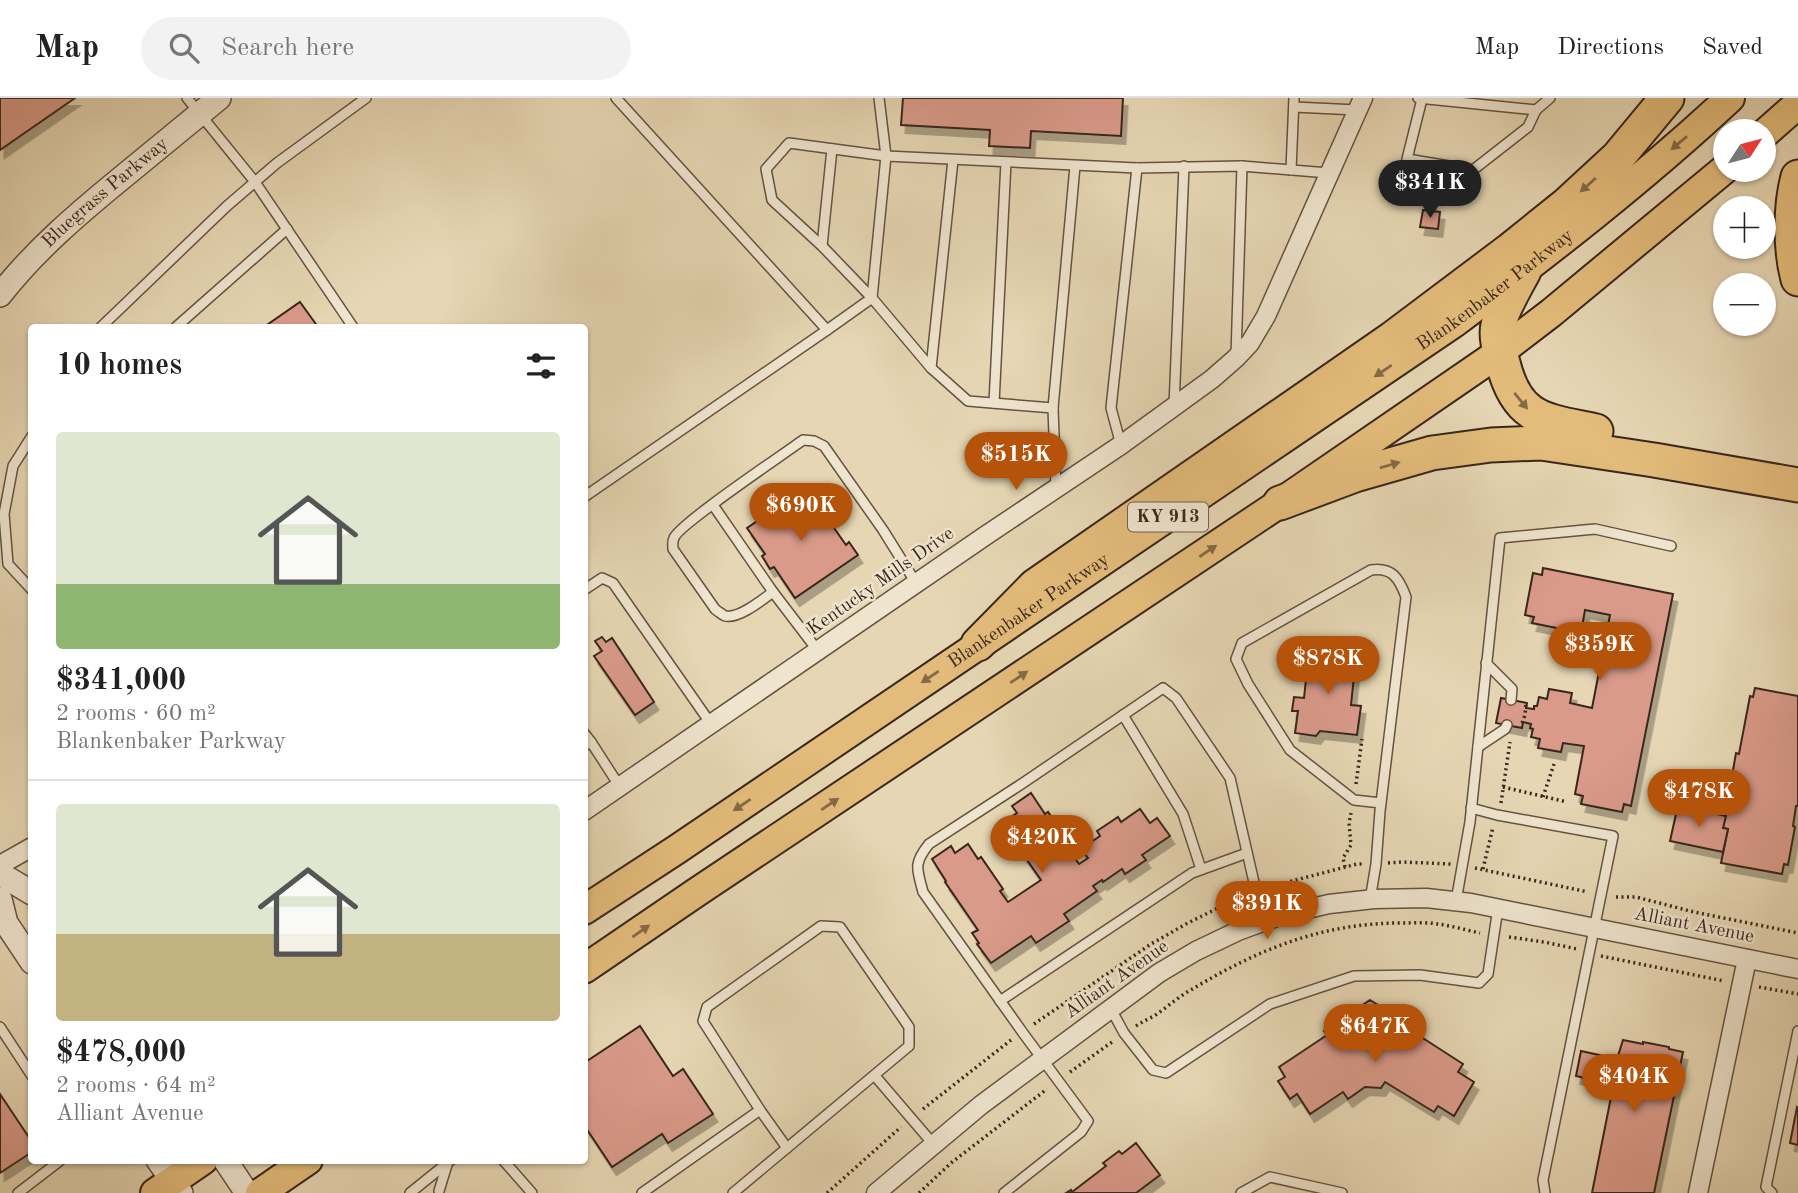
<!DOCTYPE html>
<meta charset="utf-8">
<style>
:root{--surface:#fff;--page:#f2f2f2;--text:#222;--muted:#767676;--line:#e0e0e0;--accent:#b45309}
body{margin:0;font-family:"Old Standard TT",serif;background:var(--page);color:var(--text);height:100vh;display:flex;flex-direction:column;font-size:26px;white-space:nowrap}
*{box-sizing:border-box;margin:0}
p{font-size:23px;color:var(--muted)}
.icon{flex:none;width:38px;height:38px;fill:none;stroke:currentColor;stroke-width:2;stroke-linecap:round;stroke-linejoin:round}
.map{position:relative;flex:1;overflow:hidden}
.drawer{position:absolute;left:28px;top:226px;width:560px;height:840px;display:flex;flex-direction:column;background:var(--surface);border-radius:7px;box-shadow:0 2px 5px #0004}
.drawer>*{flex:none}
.needle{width:46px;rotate:54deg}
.buttons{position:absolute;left:1713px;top:21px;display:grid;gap:14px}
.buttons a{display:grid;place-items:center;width:63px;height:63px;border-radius:50%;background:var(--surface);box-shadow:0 2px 5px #0004;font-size:35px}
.price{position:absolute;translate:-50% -60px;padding:0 16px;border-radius:24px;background:var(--accent);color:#fff;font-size:23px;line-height:46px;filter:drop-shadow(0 2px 4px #0008)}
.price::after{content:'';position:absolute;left:50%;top:42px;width:21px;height:16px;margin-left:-10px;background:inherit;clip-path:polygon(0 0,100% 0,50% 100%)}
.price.active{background:#222;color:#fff}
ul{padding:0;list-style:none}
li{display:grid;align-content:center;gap:14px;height:371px;padding:0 28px}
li+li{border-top:2px solid var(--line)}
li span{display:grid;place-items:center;height:217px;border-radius:7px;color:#555}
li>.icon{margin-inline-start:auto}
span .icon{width:126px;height:126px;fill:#fffc;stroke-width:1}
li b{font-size:30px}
h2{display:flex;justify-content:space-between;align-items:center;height:84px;padding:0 28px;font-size:30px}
header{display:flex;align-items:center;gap:42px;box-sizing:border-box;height:98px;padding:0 35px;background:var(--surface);border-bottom:2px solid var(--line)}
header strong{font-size:33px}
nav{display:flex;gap:38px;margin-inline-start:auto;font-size:24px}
.search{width:490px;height:63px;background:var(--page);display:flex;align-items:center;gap:18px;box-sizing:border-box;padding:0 24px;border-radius:38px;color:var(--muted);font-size:26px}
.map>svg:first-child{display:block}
.building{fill:#d99a89;stroke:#39271c;stroke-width:2;filter:url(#shadow)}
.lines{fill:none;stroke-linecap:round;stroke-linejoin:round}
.service-casing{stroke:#645342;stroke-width:12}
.minor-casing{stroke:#645342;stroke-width:21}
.tertiary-casing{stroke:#645342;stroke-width:26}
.primary-casing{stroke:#39271c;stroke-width:32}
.motorway-casing{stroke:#39271c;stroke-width:37}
.path{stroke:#39271c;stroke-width:3.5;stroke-dasharray:2 3.5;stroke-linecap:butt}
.service{stroke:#efe4ce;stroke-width:9}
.minor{stroke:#efe4ce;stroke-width:18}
.tertiary{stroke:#efe4ce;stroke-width:23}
.primary{stroke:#e3bb7a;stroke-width:28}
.motorway{stroke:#e3bb7a;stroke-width:33}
.oneway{fill:#866a46}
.labels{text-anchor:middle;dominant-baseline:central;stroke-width:5;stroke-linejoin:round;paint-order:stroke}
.shield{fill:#efe4ce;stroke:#706051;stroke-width:2}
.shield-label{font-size:18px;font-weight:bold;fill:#39271c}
.street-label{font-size:19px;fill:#39271c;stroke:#efe4ce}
</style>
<header>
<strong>Map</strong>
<div class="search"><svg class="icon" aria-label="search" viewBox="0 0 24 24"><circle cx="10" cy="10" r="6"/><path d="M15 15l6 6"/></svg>Search here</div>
<nav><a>Map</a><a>Directions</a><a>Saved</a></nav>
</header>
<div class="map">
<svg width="1798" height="1095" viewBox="0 0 1798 1095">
<defs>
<filter id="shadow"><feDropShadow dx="4.5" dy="8" stdDeviation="0" flood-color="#0004"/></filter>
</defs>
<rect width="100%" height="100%" fill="#e6d6b3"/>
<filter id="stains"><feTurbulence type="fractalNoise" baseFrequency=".00286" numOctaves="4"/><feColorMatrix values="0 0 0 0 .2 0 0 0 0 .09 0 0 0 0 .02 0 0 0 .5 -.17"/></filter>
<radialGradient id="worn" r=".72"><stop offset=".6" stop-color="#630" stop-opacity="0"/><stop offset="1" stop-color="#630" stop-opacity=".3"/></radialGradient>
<g class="building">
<polygon points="0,0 75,0 0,52"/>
<polygon points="903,0 1123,0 1121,38 1031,33 1030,50 989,48 990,32 901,27"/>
<polygon points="1423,112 1440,114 1438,131 1420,129"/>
<polygon points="300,204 318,229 264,229"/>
<polygon points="806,390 846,447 849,444 858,457 795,500 774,469 770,471 762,458 765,456 747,430"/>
<polygon points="1543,470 1673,496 1631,708 1624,706 1622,714 1581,706 1583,698 1575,696 1584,648 1563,645 1561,654 1538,650 1540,641 1531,639 1533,631 1530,630 1531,626 1523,624 1522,630 1496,625 1501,600 1527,605 1526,610 1534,611 1534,608 1537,608 1539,599 1547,601 1549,591 1572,595 1570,605 1592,610 1610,517 1585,512 1581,535 1532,525 1534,519 1525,517 1533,475 1542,477"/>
<polygon points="602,539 606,544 612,540 654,604 635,617 594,558 602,553 595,543"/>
<polygon points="1309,553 1356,559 1351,607 1361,608 1357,637 1320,633 1316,638 1295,635 1298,613 1292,613 1294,599 1304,600"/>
<polygon points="1755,590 1798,598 1798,708 1796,708 1793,728 1795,729 1788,767 1784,766 1782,776 1721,765 1728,731 1723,730 1736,655 1739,656 1750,598 1753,599"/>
<polygon points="1031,695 1045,716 1048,714 1070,747 1067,749 1079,766 1088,760 1081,751 1100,738 1097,733 1118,719 1121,724 1140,711 1150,725 1157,720 1170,738 1142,757 1146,762 1125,776 1122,771 1103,784 1102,782 1093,788 1097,793 1064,816 1069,823 1036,845 1031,838 991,865 977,846 979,845 972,835 978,832 945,784 946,783 932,761 951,748 955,755 968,746 978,761 981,759 1003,791 1000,793 1008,804 1041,782 1011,739 1012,738 1003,724 1017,715 1012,708"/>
<polygon points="1678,707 1726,718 1723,730 1728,731 1723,754 1670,743"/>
<polygon points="1370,902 1417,931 1415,935 1463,966 1458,974 1474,984 1454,1018 1438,1008 1434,1014 1385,984 1381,990 1365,989 1348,1001 1343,994 1310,1016 1297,996 1290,1001 1278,983 1285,979 1279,969 1327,937 1324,933"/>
<polygon points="640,928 673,978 683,971 713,1016 668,1045 662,1036 612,1069 584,1027 584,965"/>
<polygon points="1623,942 1643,946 1643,944 1669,949 1669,951 1683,954 1654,1095 1592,1095 1612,994 1611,993 1612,986 1576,978 1581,953 1617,961"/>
<polygon points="0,996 32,1044 32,1054 0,1075"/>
<polygon points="1797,1009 1798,1010 1798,1047 1790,1045"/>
<polygon points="1136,1045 1160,1077 1136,1095 1066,1095 1071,1092 1072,1094 1106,1068 1103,1065 1119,1053 1122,1056"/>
</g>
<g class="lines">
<g class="service-casing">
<g id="service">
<polyline points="187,0 255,84 353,229"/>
<polyline points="879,0 886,58 872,200 931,270 968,303 1053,310 1056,390"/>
<polyline points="1418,0 1536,12 1550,0"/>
<polyline points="1422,1 1407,61 1473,72 1528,29 1536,12"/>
<polyline points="1294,9 1357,12"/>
<polyline points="1291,72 1294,0"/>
<polyline points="822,148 832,51"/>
<polyline points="101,229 227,108 277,65 366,0"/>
<polyline points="176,229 287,131"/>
<polyline points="827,232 872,200 822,148 772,102 766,71 789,45 886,58 1137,70 1242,68 1329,75"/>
<polyline points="1236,258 1242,68"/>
<polyline points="931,270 953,62"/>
<polyline points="994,305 1006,64"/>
<polyline points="1174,308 1184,68"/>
<polyline points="1053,310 1075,68"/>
<polyline points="32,338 13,368 4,416 8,466 32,492"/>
<polyline points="1121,347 1111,310 1137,70"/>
<polyline points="584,399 827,232 616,0"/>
<path d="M713 407 773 494C762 502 739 521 725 518 723 517 716 512 715 511L673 451C673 448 672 444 674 440 678 427 784 356 803 342L814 343 824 348 883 432 916 485"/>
<polyline points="584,492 602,480 613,485 711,626"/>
<polyline points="773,494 818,553"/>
<polyline points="1486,565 1512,591 1511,602"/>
<polyline points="1123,617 1183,716 1201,771"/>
<polyline points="584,635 591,644"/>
<polyline points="584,648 591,644 620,689"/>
<polyline points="1478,649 1505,631 1507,627"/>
<polyline points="1471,710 1497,717 1613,738 1543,1082 1545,1095"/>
<path d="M1370 802 1376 766 1380 713 1381 705 1406 499C1399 480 1392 469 1371 472L1242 545 1236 561 1248 586 1290 652 1354 702 1381 705"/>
<polyline points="1456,803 1470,724 1500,440 1595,431 1671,448"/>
<polyline points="1000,903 1192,775 1247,755"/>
<polyline points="1111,911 1124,935 1153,972 1166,975 1270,906 1354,878 1420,877 1479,885 1488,876 1498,810"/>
<polyline points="0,929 32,978"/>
<polyline points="875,978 934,1047"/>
<polyline points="760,1012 787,1050"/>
<polyline points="503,1062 532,1095"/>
<polyline points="439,1093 447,1067"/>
<polyline points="18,1095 61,1062"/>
<polyline points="410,1095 451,1062"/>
<polyline points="642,1095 760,1012 703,923 707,909 821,828 840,829 909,929 909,948 733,1095"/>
<path d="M1004 1095 1081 1034 1088 1023 1023 935 923 794C917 771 913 766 929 746L1023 685 1163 590 1176 600 1230 680 1256 793 1268 822"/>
<polyline points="1241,1095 1270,1079 1342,1095"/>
<polyline points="1772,1095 1766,1089 1798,933"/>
</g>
</g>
<g class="minor-casing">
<g id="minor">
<polyline points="584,713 985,438 1121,347 1212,281 1236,260 1250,245 1266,218 1363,0"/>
<polyline points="0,767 32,749"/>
<polyline points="876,1095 981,1007 1159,875 1196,853 1238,833 1282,817 1329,806 1374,801 1426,800 1471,805 1798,871"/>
<polyline points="1698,1095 1747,861"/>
</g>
</g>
<g class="tertiary-casing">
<g id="tertiary">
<path id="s1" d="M0 197C35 152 80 114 124 78 156 52 187 26 219 0"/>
<polyline points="0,776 32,795"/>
<polyline points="0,801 6,825 32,864"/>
<polyline points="158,1062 181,1095"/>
<polyline points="225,1062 247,1095"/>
</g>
</g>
<g class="primary-casing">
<g id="primary">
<polyline points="1764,36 1798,6"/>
<path id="s2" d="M584 812 676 752 1454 225C1549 154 1643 81 1730 0"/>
<polyline points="584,871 697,794 1280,405 1500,254 1551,215 1726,70"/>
<polyline points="155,1095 203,1062"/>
<polyline points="260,1095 308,1062"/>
</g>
</g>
<g class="motorway-casing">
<g id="motorway">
<path d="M1798 79C1790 108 1790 152 1798 181"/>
<path d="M1524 173C1515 190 1504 208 1498 227 1495 238 1500 254 1503 265 1517 322 1544 322 1596 333"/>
<polyline points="1280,405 1355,377 1432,355 1491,347 1541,345 1654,362 1798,387"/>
<polyline points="978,546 1035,488 1393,240 1510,152 1566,107 1618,59 1667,0"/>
</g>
</g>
<g class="path">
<polyline points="1522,625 1525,617 1526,605"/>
<polyline points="1356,686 1362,641"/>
<polyline points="1503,689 1567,704"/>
<polyline points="1543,699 1554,666"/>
<polyline points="1501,705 1510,644"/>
<polyline points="1388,765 1402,764 1451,766"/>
<polyline points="1345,769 1343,760 1351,747 1349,725 1351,715"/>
<polyline points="1475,770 1588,794"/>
<polyline points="1483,771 1493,729"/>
<polyline points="1269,789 1357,766 1363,766"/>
<polyline points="1616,799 1636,799 1694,814 1798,835"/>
<polyline points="1509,839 1544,844 1577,851"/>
<polyline points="1601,858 1724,883"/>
<polyline points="1759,889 1798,896"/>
<polyline points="1034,926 1151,846 1186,826 1242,798"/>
<path d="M1136 928C1142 924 1148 921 1154 918 1166 910 1177 900 1189 893 1257 852 1321 825 1401 825 1413 825 1426 824 1438 826 1452 828 1466 832 1480 835"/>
<polyline points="1070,974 1112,944"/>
<polyline points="923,1011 1011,942"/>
<polyline points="827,1095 901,1029"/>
<polyline points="919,1095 951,1065 1047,991"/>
</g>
<use href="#service" class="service"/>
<use href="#minor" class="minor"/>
<use href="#tertiary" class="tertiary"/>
<use href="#primary" class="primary"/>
<use href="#motorway" class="motorway"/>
</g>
<defs><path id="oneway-solid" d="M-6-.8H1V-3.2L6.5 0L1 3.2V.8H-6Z" transform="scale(1.75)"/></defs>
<g class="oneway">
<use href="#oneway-solid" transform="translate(1679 45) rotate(140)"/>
<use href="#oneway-solid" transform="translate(1588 87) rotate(138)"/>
<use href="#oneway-solid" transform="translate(1383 273) rotate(146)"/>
<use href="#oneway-solid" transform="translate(1521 303) rotate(51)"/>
<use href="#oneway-solid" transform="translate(1390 367) rotate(-16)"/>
<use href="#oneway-solid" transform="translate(1208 453) rotate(-34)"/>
<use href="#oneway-solid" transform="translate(930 579) rotate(146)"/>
<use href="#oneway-solid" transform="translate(1019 579) rotate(-34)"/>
<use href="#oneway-solid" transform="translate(830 706) rotate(-34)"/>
<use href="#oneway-solid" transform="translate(742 707) rotate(146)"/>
<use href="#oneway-solid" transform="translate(641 833) rotate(-35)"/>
</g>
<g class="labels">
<rect class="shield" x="1128" y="404.5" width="80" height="29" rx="5"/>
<g class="shield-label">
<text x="1168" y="419">KY 913</text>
</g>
<g class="street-label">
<text stroke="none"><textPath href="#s1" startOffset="147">Bluegrass Parkway</textPath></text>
<text stroke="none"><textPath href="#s2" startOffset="1102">Blankenbaker Parkway</textPath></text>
<text transform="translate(881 484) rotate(-35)">Kentucky Mills Drive</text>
<text stroke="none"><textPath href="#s2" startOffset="536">Blankenbaker Parkway</textPath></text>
<text transform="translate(1694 828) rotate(11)">Alliant Avenue</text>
<text transform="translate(1117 882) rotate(-35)">Alliant Avenue</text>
</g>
</g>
<rect width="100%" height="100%" filter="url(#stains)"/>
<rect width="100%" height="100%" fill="url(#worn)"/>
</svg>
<div class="buttons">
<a><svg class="needle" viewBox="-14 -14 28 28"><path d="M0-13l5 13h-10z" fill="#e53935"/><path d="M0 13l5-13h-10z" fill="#767676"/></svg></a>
<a>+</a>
<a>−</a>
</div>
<b class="price active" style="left:1430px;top:122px">$341K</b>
<b class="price" style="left:1016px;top:394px">$515K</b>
<b class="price" style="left:801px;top:445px">$690K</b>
<b class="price" style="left:1600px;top:584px">$359K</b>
<b class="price" style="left:1328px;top:598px">$878K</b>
<b class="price" style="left:1699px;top:731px">$478K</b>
<b class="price" style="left:1042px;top:777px">$420K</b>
<b class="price" style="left:1267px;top:843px">$391K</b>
<b class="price" style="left:1375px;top:966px">$647K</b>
<b class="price" style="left:1634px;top:1016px">$404K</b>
<section class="drawer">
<h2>10 homes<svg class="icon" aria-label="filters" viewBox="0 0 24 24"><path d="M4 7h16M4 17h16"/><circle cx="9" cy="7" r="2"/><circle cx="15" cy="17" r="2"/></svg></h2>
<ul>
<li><span style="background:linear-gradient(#dfe7d0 70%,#8fb573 0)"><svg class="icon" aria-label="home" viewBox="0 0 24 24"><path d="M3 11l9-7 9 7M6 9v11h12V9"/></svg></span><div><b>$341,000</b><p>2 rooms · 60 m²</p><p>Blankenbaker Parkway</p></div></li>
<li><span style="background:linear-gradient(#dfe7d0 60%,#c2b280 0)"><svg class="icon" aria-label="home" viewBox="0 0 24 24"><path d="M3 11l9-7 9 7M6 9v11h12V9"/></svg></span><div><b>$478,000</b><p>2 rooms · 64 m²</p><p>Alliant Avenue</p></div></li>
</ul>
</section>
</div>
